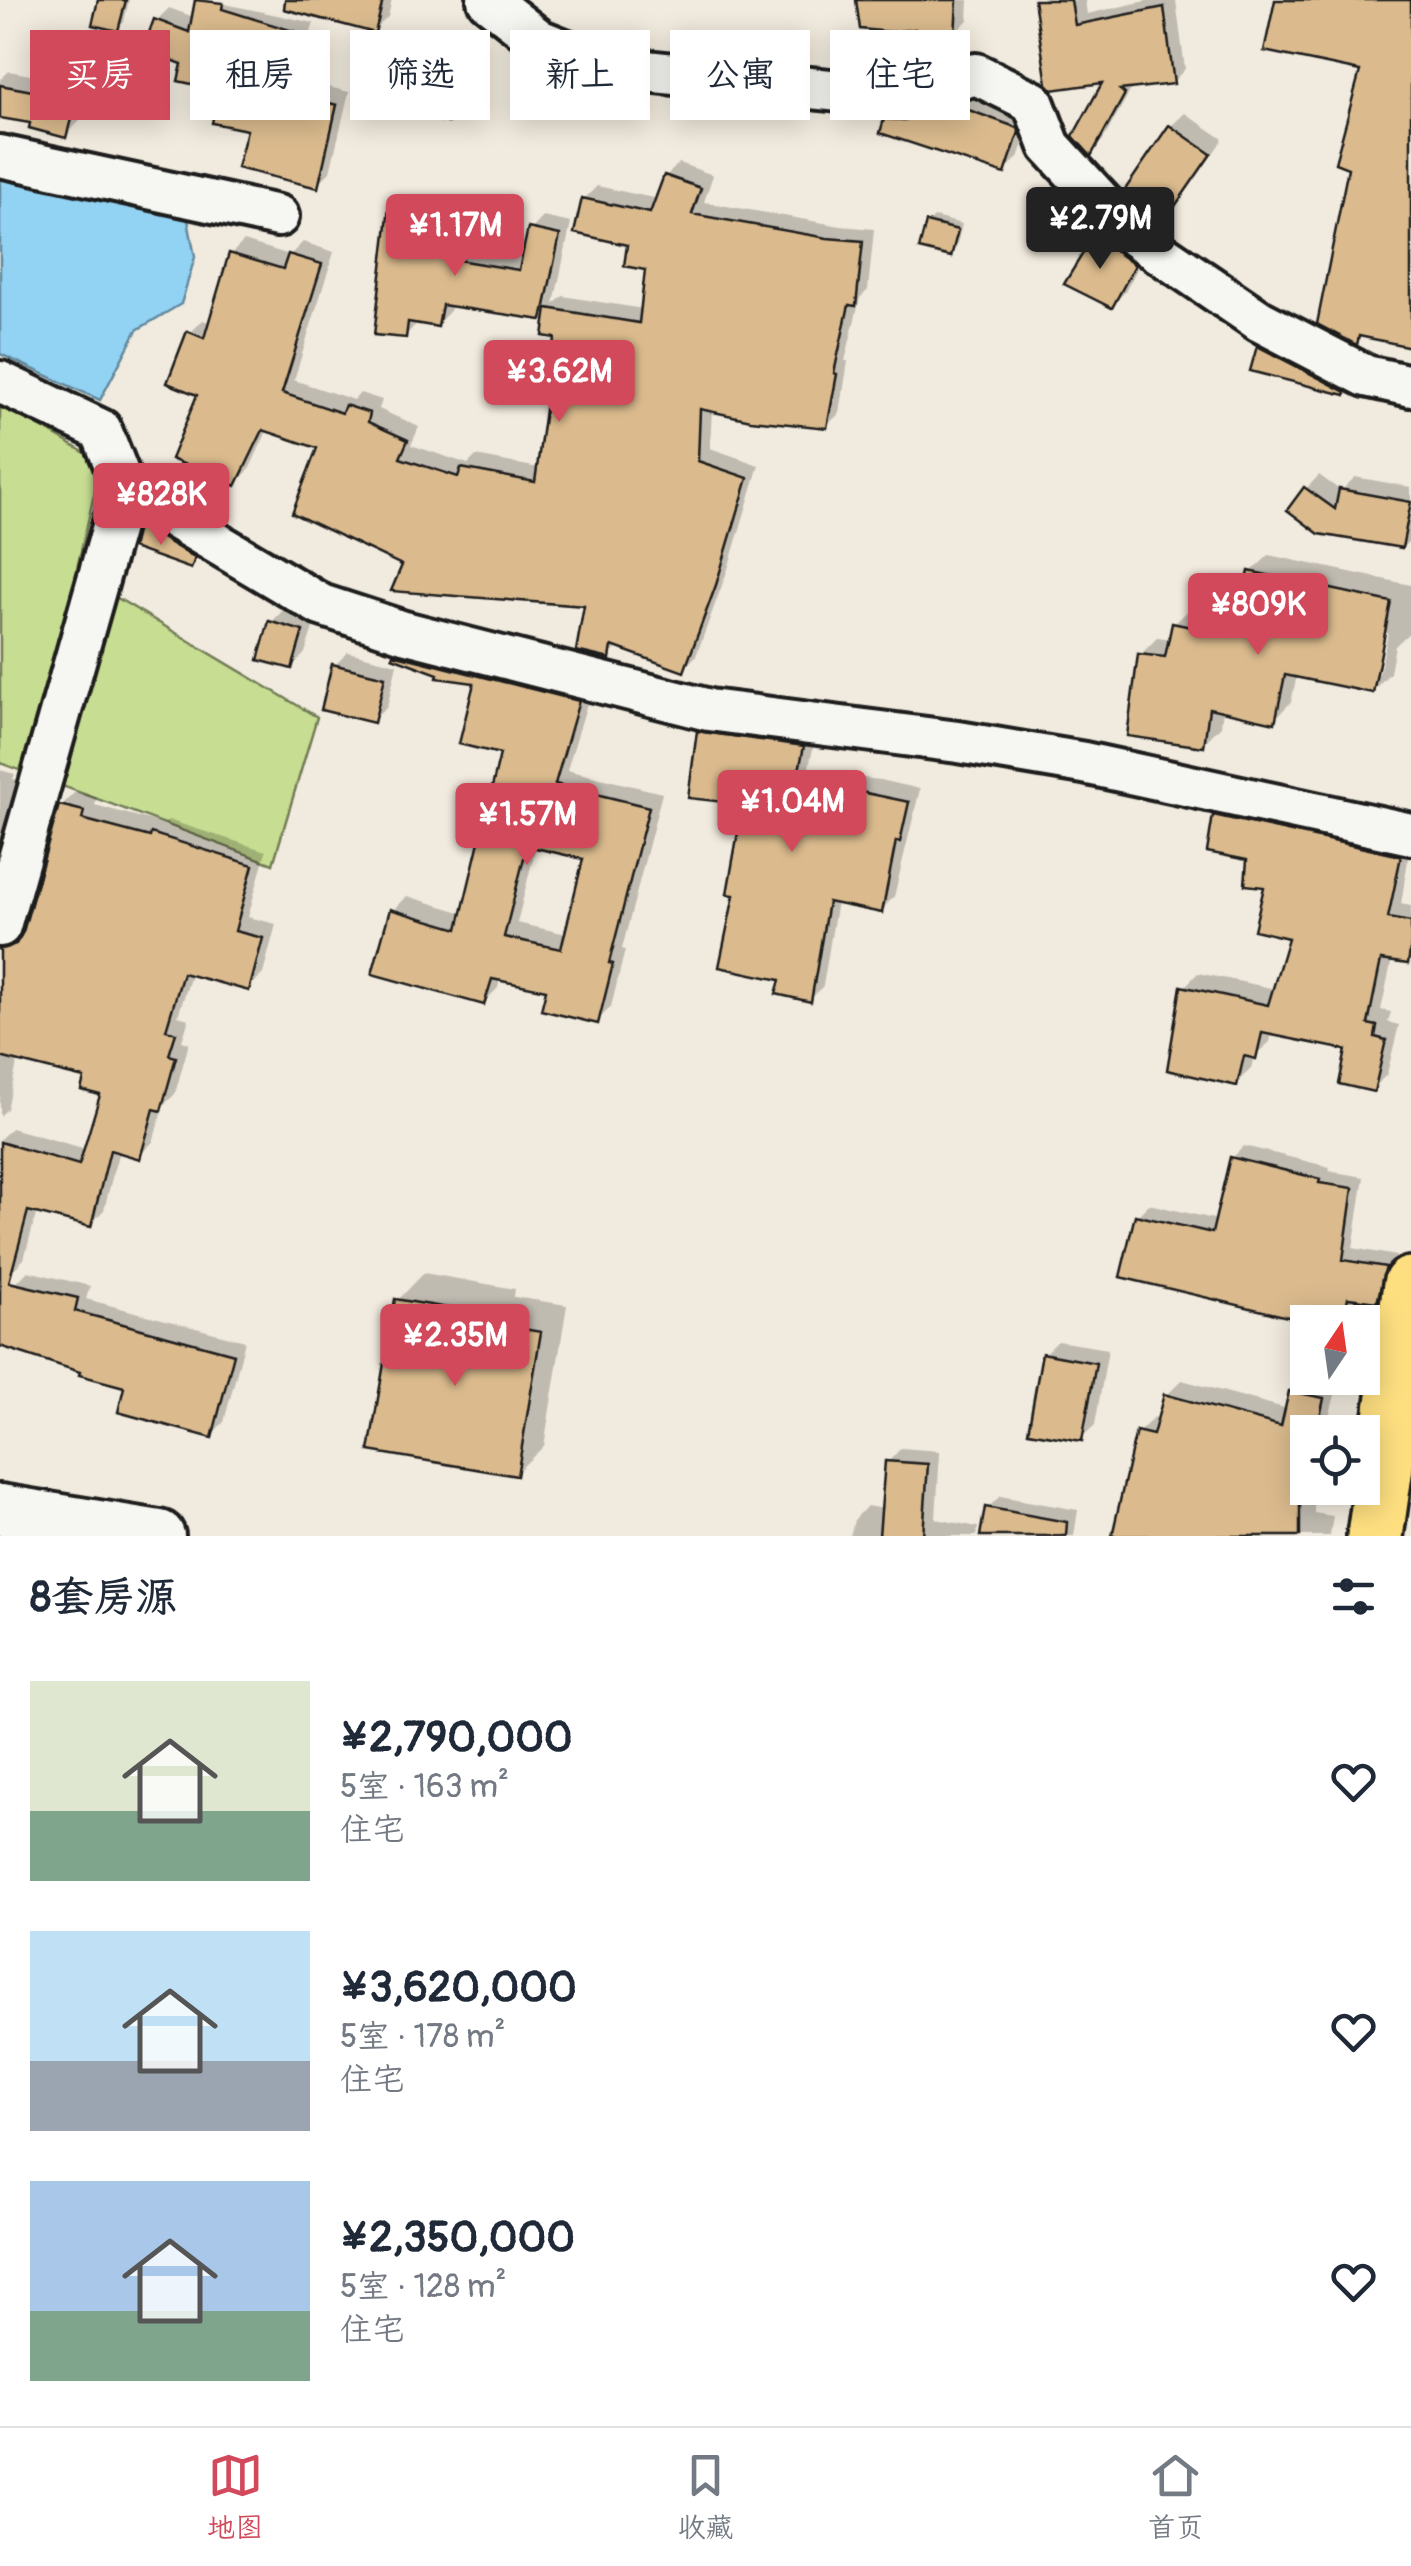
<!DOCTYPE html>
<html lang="zh">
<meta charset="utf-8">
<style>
:root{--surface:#fff;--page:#f6f6f7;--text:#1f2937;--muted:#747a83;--line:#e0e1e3;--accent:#d1495b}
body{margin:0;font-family:Pangolin,"LXGW WenKai TC",sans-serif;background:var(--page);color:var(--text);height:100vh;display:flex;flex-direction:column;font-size:38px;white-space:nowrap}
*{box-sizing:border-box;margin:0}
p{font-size:32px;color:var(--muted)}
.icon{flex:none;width:55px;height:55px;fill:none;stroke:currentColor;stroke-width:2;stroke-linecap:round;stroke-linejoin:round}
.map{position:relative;height:1536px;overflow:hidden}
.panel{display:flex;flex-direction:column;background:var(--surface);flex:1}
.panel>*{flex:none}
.banner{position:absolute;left:30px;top:30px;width:1352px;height:90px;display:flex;gap:20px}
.needle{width:65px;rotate:13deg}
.tools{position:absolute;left:1290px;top:1305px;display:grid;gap:20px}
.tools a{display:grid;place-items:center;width:90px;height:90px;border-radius:0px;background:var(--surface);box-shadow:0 5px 25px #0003;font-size:50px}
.price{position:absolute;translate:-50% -85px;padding:0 22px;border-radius:10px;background:var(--accent);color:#fff;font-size:32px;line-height:65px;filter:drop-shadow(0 2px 5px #0008)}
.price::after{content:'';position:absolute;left:50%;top:60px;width:30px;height:22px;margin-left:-15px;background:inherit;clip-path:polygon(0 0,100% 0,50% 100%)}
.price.selected{background:#222;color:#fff}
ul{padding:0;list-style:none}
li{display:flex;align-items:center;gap:30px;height:250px;padding:0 30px}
li span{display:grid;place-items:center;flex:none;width:280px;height:200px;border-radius:0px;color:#555}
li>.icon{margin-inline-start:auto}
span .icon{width:120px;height:120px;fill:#fffc;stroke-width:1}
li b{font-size:42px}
h2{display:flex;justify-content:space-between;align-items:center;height:120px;padding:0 30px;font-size:42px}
.tag{padding:0 35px;border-radius:0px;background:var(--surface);box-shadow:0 5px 25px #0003;font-size:35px;line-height:90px}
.tag.selected{background:var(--accent);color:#fff}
.menu{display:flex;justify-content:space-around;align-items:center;height:140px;border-top:2px solid var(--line);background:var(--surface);font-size:28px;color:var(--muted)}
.menu a{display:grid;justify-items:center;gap:5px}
.menu .selected{color:var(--accent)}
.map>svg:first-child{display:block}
.green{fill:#c7dd92;stroke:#727c57;stroke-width:2.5}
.water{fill:#92d2f3;stroke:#63899d;stroke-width:2.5}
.shadow{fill:#0003;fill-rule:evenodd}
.building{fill:#dbbb8e;stroke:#1c1c1c;stroke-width:2.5;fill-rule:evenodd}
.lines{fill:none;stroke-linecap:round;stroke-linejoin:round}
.minor-casing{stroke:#1c1c1c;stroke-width:48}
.tertiary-casing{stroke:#1c1c1c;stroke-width:58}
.primary-casing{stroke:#1c1c1c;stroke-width:62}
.minor{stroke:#f6f6f2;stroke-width:40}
.tertiary{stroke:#f6f6f2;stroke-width:50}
.primary{stroke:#fedf80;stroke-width:55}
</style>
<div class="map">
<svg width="1411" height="1536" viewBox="0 0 1411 1536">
<rect width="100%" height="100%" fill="#f1eade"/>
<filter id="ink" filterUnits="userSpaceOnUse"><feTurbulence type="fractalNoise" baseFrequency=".01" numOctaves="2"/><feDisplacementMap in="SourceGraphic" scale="20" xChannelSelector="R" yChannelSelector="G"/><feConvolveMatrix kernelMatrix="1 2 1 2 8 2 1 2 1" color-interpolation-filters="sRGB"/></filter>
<g filter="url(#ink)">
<polygon class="green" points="0,403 92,457 97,482 77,568 109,593 317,717 273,864 0,763"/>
<polygon class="water" points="0,170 187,215 195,257 181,304 137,330 100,400 0,354"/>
<g class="shadow">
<polygon points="100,0 129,0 124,22 118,28"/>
<polygon points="207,0 314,23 296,79 349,92 330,172 317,185 250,128 222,88 184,62 156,21 169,8 194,17"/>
<polygon points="341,0 392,0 388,17 374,30"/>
<polygon points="859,0 969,0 968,20 954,34 917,26"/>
<polygon points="1033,0 1085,0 1087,14 1150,0 1176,0 1185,69 1173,82 1133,86 1103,140 1091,152 1107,79 1039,16 1036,16"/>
<polygon points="445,43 477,52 461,106 448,120 431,57"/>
<polygon points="9,71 51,79 55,74 89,82 79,122 65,135 33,121 0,116 0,80"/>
<polygon points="971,92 1032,117 1018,158 1004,171 886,121 900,107"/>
<polygon points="1185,113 1223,139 1177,205 1164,219 1159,216 1156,219 1127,191 1171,126"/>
<polygon points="679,163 713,175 704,202 841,226 874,229 868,290 860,298 845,361 848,361 840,413 826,426 712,409 710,448 759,465 728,569 696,656 683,669 619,646 609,656 587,604 405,564 320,447 268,429 249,470 236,483 200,393 190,333 203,320 211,323 231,254 244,241 290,255 303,242 334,252 294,380 354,400 360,393 382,400 379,409 419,427 411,445 468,464 476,456 539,468 558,336 549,309 541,318 452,304 450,311 437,324 419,321 405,336 391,208 404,195 440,202 432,241 525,257 531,230 543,217 571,223 554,304 563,296 643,309 647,268 630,244 584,199 597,186 658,199 666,176"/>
<polygon points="934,217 962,224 956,248 950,254 928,223"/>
<polygon points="1111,220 1147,250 1125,292 1112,305 1068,283 1098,233"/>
<path d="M1271 336 1355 382 1345 392 1253 369 1259 347ZM1263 346 1305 370 1302 374 1263 352Z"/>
<polygon points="1319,475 1341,491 1355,477 1411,487 1411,539 1404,546 1320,531 1306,489"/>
<polygon points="154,512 204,552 190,566 135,546 141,526"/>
<path d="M1269 555 1411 585V631L1395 646 1390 673 1372 691 1297 675 1291 702 1274 720 1223 709 1221 726 1203 744 1140 655 1158 637 1171 639 1174 624 1192 607 1242 617 1251 572ZM1383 632 1388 633 1379 674H1374Z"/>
<polygon points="284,609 316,618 305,653 292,667 271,623"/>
<path d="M410 641 592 687 567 770 662 793 622 949 625 950 611 1007 597 1021 549 988 500 978 498 988 484 1002 393 911 407 896 464 913 503 752 477 681 441 672 395 655ZM536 846 586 857 567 934 517 923Z"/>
<polygon points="348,652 397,664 387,707 373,720 335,665"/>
<polygon points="713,719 816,734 808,772 881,780 920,789 894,897 881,910 837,901 823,986 810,1000 783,978 737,893 746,802 699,733"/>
<polygon points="0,770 15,774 13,779 25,781 0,870"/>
<polygon points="75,792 97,797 95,805 164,824 168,820 266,851 248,917 276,924 263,974 249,988 192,972 178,1016 189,1019 182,1041 189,1043 175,1094 164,1105 153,1142 139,1156 119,1150 104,1210 90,1224 37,1211 24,1259 10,1273 0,1271 0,1139 11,1128 86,1149 103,1093 88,1076 18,1059 7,1109 0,1116 0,930 8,935 23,935 61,806"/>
<polygon points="1230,802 1411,841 1401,904 1411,906 1411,958 1407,962 1392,959 1381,1010 1391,1012 1388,1022 1399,1025 1387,1074 1373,1089 1349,1049 1272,1033 1270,1042 1254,1056 1251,1069 1236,1083 1184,987 1198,973 1276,989 1291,936 1250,858 1216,817"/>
<polygon points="1244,1146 1330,1167 1329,1171 1364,1177 1353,1248 1396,1256 1388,1287 1376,1300 1356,1296 1351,1316 1345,1322 1315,1322 1123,1275 1137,1216 1149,1204 1218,1220 1232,1158"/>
<polygon points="28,1271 90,1286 86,1299 245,1341 224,1422 211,1435 127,1386 15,1284"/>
<polygon points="424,1273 515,1289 514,1297 567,1305 544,1446 516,1473 397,1301"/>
<polygon points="1058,1341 1108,1349 1095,1425 1081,1438 1044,1354"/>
<polygon points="1306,1377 1338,1384 1325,1432 1308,1432 1308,1488 1314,1488 1314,1513 1333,1516 1330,1536 1264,1536 1240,1530 1239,1536 1115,1536 1139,1432 1154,1417 1160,1419 1167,1395 1182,1380 1288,1409 1291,1392"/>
<polygon points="901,1448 940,1451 936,1519 978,1527 976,1536 850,1536 854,1520 867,1506 884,1509 888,1462"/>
<polygon points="1000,1496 1078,1510 1074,1536 983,1536 988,1508"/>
</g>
<g class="building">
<polygon points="98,0 126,0 118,31 92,25"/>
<polygon points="195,0 223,3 222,9 303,34 285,92 337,105 318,188 237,168 247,130 212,123 219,90 178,81 182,64 143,49 154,19 189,32"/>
<polygon points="285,0 383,0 375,33 284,9"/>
<polygon points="856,0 957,0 955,37 912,33 914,29 891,32 860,29"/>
<polygon points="1034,0 1071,0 1075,25 1164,7 1174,84 1120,90 1125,94 1091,156 1073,136 1102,83 1052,90 1047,84"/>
<polygon points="1275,0 1411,0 1411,347 1359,336 1357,345 1317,324 1348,168 1335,163 1360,71 1264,51"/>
<polygon points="429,55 465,65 448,123 412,113"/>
<polygon points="0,85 38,92 39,86 77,96 66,138 29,128 30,123 0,118"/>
<polygon points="955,105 1018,128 1019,132 1005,174 880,133 884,119 904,120"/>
<polygon points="1169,125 1211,154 1164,222 1158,218 1157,222 1124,191"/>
<polygon points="664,175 701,188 692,214 827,238 863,241 856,306 849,305 834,373 837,374 827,428 751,420 700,409 698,461 748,478 716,585 684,672 612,646 610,659 576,651 584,606 391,591 402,565 292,513 317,448 263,430 236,486 171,459 197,395 167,383 187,331 204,338 229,253 283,269 288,254 322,264 282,393 342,413 345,405 370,413 368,422 408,440 400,458 458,477 461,468 535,482 555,338 543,336 547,308 639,323 645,270 624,266 627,245 574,233 582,198 650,213"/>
<polygon points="389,207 428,214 421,254 519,270 528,228 560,235 542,320 442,305 438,327 408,322 406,338 374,335"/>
<polygon points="926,222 958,230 951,257 919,249"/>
<polygon points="1096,232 1115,251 1135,265 1112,308 1064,284"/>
<polygon points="1257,346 1346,392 1345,395 1250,371"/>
<polygon points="1304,487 1335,509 1339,489 1411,502 1402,548 1319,534 1287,510"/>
<polygon points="138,524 195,558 191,569 132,548"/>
<polygon points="1249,571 1391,602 1373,693 1285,675 1275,723 1209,708 1204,747 1127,736 1138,654 1165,657 1172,623 1235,636"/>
<polygon points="269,621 303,631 292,669 258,660"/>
<path d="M393 654 579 701 555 784 649 807 609 963 613 964 598 1024 541 1010 546 990 492 979 484 1005 372 974 390 909 458 929 500 754 459 744 474 683 437 678 438 674 392 657ZM527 846 583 859 561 949 504 937Z"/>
<polygon points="332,664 385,677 374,723 321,710"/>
<polygon points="697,731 804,746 796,785 866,793 909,802 900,842 896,841 882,913 828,902 811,1002 776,994 780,980 719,967 734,895 727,894 743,804 688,798"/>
<polygon points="59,805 84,811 82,819 150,837 151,833 253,865 235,931 263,938 249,991 183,973 166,1030 176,1033 169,1055 176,1057 161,1111 154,1109 140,1159 110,1150 91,1227 28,1211 9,1282 78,1298 75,1311 234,1354 212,1438 118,1412 124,1387 79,1375 80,1372 0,1346 0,1142 79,1165 100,1095 81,1090 84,1078 0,1057 0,949 16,944 23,932"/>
<polygon points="1213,815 1401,856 1388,918 1411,922 1411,945 1408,964 1381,960 1368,1024 1377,1026 1375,1037 1386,1040 1374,1092 1339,1084 1346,1050 1262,1033 1256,1059 1244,1056 1237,1086 1167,1070 1181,986 1268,1005 1288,938 1254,930 1264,887 1245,885 1247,860 1207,852"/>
<polygon points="1230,1157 1320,1179 1319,1183 1353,1188 1343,1260 1386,1267 1377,1302 1348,1298 1342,1322 1309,1322 1120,1277 1135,1215 1212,1233"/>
<polygon points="395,1299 489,1315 488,1323 541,1332 517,1476 369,1451"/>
<polygon points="1042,1353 1096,1363 1082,1441 1028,1432"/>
<polygon points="1289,1391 1324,1398 1317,1432 1308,1432 1308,1455 1300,1489 1300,1536 1112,1536 1136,1431 1153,1435 1164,1394 1281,1426"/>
<polygon points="885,1461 928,1464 923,1536 879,1536"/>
<polygon points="985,1507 1067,1522 1066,1536 980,1536"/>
</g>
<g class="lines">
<g class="minor-casing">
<g id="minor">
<polyline points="488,0 539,40 607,67 898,97 976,74 1033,102 1050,146 1129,232 1260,321 1366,376 1411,386"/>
<polyline points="0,156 278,216"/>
<polyline points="0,382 101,430 124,488 321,605 404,632 709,710 958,742 1084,763 1411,834"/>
<polyline points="0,926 124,488"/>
</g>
</g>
<g class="tertiary-casing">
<polyline id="tertiary" points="0,1510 159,1536"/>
</g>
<g class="primary-casing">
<polyline id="primary" points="1375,1536 1411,1285"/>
</g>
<use href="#minor" class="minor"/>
<use href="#tertiary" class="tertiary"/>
<use href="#primary" class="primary"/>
</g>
</g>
</svg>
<div class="tools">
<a><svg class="needle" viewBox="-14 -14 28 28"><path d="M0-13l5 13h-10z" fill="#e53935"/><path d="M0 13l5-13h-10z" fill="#747a83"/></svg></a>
<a><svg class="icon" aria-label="locate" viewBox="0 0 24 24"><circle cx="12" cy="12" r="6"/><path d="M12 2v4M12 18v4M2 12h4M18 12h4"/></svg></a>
</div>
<b class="price selected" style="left:1100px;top:272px">¥2.79M</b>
<b class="price" style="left:455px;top:279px">¥1.17M</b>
<b class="price" style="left:559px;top:425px">¥3.62M</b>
<b class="price" style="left:161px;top:548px">¥828K</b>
<b class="price" style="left:1258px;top:658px">¥809K</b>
<b class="price" style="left:792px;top:855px">¥1.04M</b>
<b class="price" style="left:527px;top:868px">¥1.57M</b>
<b class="price" style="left:455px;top:1389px">¥2.35M</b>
<div class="banner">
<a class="tag selected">买房</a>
<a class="tag">租房</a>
<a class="tag">筛选</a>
<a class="tag">新上</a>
<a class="tag">公寓</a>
<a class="tag">住宅</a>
</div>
</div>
<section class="panel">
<h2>8套房源<svg class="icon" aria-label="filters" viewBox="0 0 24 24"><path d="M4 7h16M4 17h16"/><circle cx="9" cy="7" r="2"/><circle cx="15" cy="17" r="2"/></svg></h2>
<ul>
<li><span style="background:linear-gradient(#dfe7d0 65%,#7fa58c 0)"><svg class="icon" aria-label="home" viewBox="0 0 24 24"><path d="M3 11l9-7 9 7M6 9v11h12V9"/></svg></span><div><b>¥2,790,000</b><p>5室 · 163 m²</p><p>住宅</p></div><svg class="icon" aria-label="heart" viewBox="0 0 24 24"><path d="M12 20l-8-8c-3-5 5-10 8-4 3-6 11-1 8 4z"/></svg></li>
<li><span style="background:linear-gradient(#bfe0f5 65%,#9aa5b1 0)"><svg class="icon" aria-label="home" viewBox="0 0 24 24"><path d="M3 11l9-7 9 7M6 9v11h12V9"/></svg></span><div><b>¥3,620,000</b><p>5室 · 178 m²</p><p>住宅</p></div><svg class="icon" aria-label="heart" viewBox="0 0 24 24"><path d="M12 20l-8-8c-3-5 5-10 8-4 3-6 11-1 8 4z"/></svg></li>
<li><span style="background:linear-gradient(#a9c7e8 65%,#7fa58c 0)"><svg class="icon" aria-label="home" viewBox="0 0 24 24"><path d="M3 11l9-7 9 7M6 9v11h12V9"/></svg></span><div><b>¥2,350,000</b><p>5室 · 128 m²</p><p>住宅</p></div><svg class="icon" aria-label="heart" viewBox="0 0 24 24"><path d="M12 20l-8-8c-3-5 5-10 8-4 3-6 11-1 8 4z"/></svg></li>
</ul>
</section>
<nav class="menu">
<a class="selected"><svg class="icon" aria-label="map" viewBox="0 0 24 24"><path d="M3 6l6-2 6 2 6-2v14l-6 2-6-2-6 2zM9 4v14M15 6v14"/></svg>地图</a>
<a><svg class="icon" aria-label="saved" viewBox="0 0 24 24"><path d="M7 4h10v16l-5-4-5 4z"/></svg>收藏</a>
<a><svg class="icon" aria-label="home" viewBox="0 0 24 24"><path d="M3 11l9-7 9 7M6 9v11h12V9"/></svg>首页</a>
</nav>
